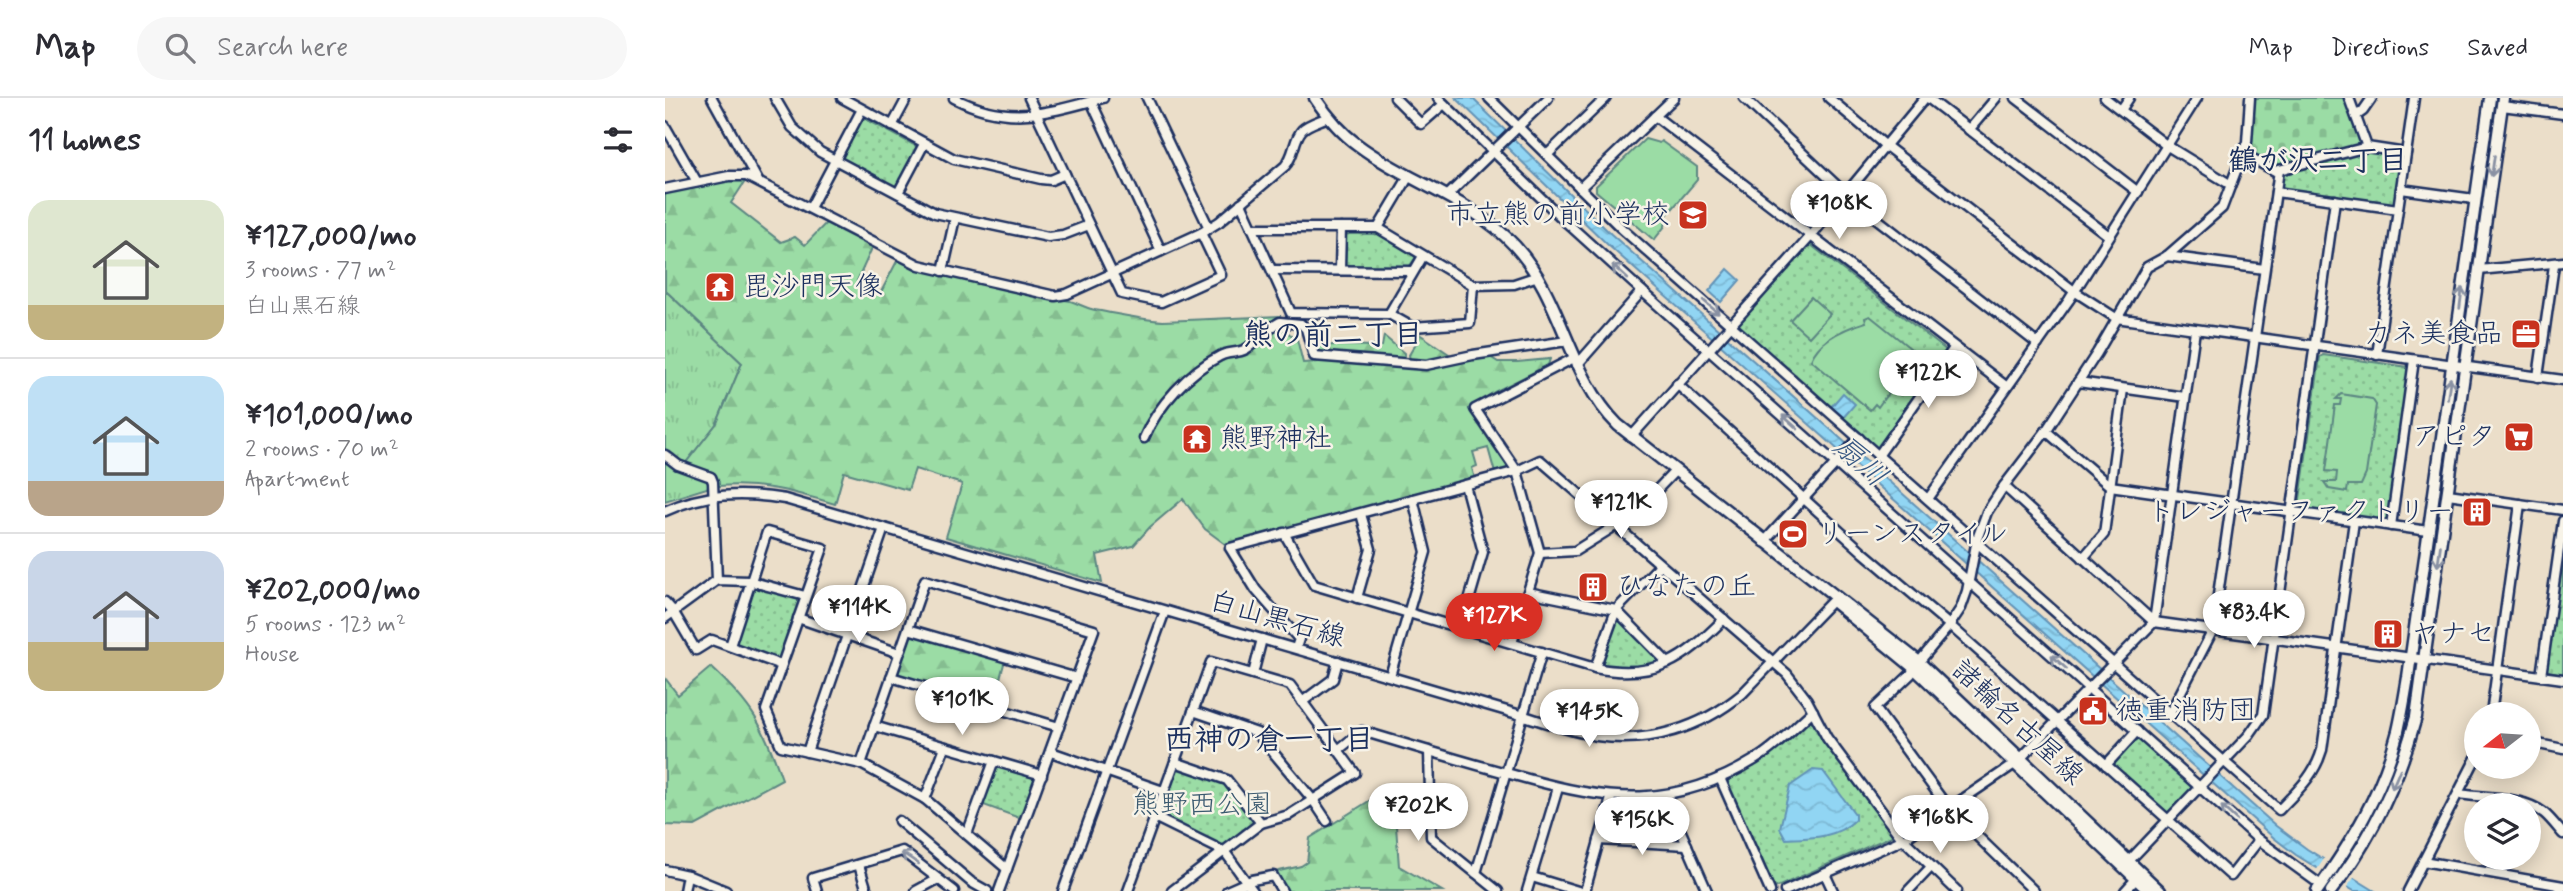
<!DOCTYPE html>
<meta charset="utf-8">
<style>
:root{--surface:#fff;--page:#f7f7f7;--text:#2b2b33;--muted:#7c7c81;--line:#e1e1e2;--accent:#d93025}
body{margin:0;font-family:Mynerve,"Klee One",sans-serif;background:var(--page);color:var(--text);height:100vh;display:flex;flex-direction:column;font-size:26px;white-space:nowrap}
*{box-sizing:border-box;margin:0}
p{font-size:23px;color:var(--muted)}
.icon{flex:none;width:38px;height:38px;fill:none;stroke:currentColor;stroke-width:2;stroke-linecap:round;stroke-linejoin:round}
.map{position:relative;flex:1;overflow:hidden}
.side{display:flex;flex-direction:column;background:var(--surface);width:665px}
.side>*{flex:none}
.needle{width:46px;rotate:253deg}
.buttons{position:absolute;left:1799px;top:604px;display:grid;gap:14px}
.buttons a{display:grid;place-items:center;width:77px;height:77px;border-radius:50%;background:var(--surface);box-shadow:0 4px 18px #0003;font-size:35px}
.price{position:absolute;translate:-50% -60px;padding:0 16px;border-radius:24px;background:#fff;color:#222;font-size:23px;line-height:46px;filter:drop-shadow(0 2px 4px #0008)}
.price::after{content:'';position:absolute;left:50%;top:42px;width:21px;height:16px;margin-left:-10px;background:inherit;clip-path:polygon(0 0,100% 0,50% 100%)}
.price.selected{background:var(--accent);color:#fff}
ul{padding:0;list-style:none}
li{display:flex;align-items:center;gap:21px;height:175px;padding:0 28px}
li+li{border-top:2px solid var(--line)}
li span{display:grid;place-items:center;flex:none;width:196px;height:140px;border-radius:21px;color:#555}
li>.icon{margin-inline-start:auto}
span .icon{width:84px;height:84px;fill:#fffc;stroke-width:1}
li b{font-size:30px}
h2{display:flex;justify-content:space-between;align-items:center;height:84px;padding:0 28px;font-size:30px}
header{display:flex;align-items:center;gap:42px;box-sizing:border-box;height:98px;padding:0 35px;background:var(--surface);border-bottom:2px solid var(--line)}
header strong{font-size:33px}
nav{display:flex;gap:38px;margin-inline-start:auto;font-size:24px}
.search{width:490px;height:63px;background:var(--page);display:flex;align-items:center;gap:18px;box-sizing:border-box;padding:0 24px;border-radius:38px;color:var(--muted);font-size:26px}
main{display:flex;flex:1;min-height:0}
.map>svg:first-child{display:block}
.grass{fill:url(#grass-tufts);stroke:#5b8682;stroke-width:2}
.forest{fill:url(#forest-firs);stroke:#5b8682;stroke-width:2}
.cemetery{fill:url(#cemetery-stones);stroke:#5b8682;stroke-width:2}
.park{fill:url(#park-dots);stroke:#5b8682;stroke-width:2}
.pitch{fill:#9bdca5;stroke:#5b8682;stroke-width:2}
.water{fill:url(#water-waves);stroke:#6293b7;stroke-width:2}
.pier{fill:#ebdec9}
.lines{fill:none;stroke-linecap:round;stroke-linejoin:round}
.minor-casing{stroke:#1b2f5e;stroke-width:13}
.major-casing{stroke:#1b2f5e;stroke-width:15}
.minor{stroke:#f7f3e8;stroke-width:8}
.major{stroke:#f7f3e8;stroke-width:10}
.oneway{stroke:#8991a3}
.labels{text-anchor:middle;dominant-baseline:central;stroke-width:5;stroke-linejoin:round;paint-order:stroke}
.poi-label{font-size:28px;fill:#1b2f5e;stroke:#f7f3e8;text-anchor:start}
.street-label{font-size:28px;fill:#1b2f5e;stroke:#f7f3e8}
.park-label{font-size:28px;fill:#3b5a70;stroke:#f7f3e8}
.neighbourhood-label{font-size:30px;font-weight:bold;fill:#1b2f5e;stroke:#f7f3e8}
.water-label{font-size:30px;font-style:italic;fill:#385883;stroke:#f7f3e8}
</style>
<header>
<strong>Map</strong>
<div class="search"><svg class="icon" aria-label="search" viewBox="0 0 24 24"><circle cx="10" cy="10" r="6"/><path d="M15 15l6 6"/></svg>Search here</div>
<nav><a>Map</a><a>Directions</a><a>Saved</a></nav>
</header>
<main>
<section class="side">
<h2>11 homes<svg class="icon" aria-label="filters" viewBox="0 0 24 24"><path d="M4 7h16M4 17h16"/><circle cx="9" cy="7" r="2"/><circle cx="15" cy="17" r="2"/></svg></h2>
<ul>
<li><span style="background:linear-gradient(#dfe7d0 75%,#c2b280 0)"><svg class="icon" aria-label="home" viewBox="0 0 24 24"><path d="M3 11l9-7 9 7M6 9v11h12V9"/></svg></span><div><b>¥127,000/mo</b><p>3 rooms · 77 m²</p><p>白山黒石線</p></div></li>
<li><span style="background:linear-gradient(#bfe0f5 75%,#b9a48a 0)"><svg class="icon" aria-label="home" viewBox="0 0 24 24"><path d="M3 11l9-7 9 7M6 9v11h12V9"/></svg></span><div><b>¥101,000/mo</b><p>2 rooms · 70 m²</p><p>Apartment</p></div></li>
<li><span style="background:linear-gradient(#c9d6e8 65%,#c2b280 0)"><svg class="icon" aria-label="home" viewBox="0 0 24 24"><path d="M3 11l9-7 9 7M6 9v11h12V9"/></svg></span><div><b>¥202,000/mo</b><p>5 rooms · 123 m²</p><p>House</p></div></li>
</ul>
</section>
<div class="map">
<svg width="1898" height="793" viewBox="0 0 1898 793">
<defs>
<pattern id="grass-tufts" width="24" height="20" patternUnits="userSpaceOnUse" patternTransform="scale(1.75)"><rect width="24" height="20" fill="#9bdca5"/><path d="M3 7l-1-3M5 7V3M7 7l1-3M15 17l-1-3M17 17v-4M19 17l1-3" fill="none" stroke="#85bd90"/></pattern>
<pattern id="forest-firs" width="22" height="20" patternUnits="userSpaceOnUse" patternTransform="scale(1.75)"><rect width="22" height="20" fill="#9bdca5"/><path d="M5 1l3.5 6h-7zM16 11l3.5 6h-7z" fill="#85bd90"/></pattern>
<pattern id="cemetery-stones" width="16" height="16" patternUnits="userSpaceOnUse" patternTransform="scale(1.75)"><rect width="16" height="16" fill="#9bdca5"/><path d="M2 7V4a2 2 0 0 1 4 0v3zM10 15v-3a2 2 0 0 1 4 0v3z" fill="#85bd90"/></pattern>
<pattern id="park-dots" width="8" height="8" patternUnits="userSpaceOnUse" patternTransform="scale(1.75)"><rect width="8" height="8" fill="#9bdca5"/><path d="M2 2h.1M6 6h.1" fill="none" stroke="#85bd90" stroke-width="1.8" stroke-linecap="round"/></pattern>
<pattern id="water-waves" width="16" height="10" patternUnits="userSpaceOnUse" patternTransform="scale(1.75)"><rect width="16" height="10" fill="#91d5f3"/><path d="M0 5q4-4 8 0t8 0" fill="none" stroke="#7cb7d3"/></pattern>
</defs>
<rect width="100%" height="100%" fill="#ebdec9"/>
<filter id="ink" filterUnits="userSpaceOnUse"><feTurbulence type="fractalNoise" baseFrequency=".0143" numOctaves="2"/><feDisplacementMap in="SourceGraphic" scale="14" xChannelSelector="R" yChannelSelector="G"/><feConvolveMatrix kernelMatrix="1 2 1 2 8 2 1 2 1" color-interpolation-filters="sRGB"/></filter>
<g filter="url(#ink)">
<g class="grass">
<polygon points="0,192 77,265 52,325 20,366 0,353"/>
<polygon points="0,361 43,381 45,385 42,390 0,403"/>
</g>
<g class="forest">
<path d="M67 81 81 82 66 105 116 144 130 139 140 147 162 124 208 148 192 183 215 196 233 161 255 171 392 202C406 200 416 209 430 212 452 216 475 221 498 223L615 218 616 230 632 241 638 265 652 264 650 247 717 248 719 238 739 255 740 262H745L744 257 751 245 747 231 793 262 825 259 833 264H852L885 261 883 267 829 294 804 311 844 368 843 372 830 375 823 350 808 354 812 368 807 370 810 381 560 446 540 431 518 401 485 429 468 448 432 457 437 485 281 439 297 386 250 371 243 392 179 374 170 406C130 394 94 384 53 388L52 384 20 366 52 325 77 265 0 192V95Z"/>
<polygon points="249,535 340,562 328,606 233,578 231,573 243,538"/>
<path d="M46 569C88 608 98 627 117 681L30 728 0 727V580L13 597Z"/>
<polygon points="728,688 734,768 777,793 621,793 610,774 636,768 642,764 645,740"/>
</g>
<polygon class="cemetery" points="1589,0 1682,0 1698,44 1696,48 1610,71 1585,56 1583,52"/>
<g class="park">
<polygon points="199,20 253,49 254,52 234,89 230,90 177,62 176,58 195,21"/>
<polygon points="1700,52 1733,57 1736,60 1730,104 1727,107 1617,91 1615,88 1618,74"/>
<polygon points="680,134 712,134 750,156 751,159 744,169 680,170 678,167"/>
<polygon points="1146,147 1281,252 1282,255 1216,350 1212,351 1074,230 1073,225 1141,148"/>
<polygon points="1658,257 1743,269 1745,272 1725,422 1721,424 1637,411 1634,408 1655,259"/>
<polygon points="1898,445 1898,576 1883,573 1881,570"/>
<polygon points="90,488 133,500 135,504 115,561 112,562 71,547 70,544 85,490"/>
<polygon points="951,521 955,521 995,560 994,566 968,570 936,568 935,565"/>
<polygon points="1144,621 1149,621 1229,737 1110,790 1106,789 1061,684 1062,680 1112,651"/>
<polygon points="1470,639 1474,639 1527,688 1527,691 1505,716 1501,716 1448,668 1447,665"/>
<polygon points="333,668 370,678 371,682 357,721 316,706 329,671"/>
<polygon points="513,668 558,684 590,723 589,727 558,748 495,717 493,713 510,670"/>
</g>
<g class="pitch">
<polygon points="980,41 994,45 996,43 1032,69 1032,82 1002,117 1000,128 989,142 931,93 931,88"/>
<polygon points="1146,199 1165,216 1144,239 1125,222"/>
<path d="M1205 218 1250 254 1251 257 1232 283 1229 281 1223 290 1225 292 1213 309 1210 306 1205 312 1146 262C1154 241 1181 230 1201 224L1200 220Z"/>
<polygon points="1676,296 1707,301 1711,307 1701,376 1696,387 1683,387 1682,394 1664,391 1659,384 1671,384 1672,374 1661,373 1670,307 1675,307 1676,301 1671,301"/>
</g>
<g class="water">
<polygon points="791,0 807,0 946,136 1611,728 1642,751 1710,793 1689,793 1631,757 1609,740 943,147"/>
<polygon points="1063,171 1075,182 1056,204 1044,193"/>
<polygon points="1178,295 1190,306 1177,321 1165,310"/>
<path d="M1148 672 1158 673 1190 716V722C1172 740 1145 740 1121 741L1115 730 1125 688Z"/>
</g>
<polygon class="pier" points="1661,758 1691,777 1680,792 1651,773"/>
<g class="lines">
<g class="minor-casing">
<g id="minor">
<polyline points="47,0 93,83"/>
<polyline points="110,0 127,29 155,54 270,115 383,139 398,137 424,127"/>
<polyline points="177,0 289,61 376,81 386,82 400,76 457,196 496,204 556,177 536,135"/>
<path d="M289 0C343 28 382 15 438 0"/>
<polyline points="364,0 400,76"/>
<polyline points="482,0 544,130"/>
<polyline points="730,0 756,26 779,6"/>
<polyline points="773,0 902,125 977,193 1594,742 1656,787"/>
<path d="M824 0 956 130 1614 712C1632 693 1650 677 1657 652L1689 423"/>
<polyline points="1079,0 1185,100 1373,246"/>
<polyline points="1164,0 1221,48 1409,193 1451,220 1898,282"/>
<polyline points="1263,0 1444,138"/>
<polyline points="1351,0 1473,94"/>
<polyline points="1440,0 1501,47 1566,87"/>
<polyline points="426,3 496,153"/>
<polyline points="1837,8 1898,16"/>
<polyline points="1456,12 1464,0"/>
<polyline points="990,18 1342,289"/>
<polyline points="1691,18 1698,13 1707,0"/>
<polyline points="0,28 32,84"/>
<polyline points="227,28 242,0"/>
<polyline points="1304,32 1331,0"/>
<polyline points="1702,49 1741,55"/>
<polyline points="1579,56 1610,73 1702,49 1684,0"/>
<polyline points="882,57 941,0"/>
<polyline points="915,90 1009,0"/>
<path d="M0 91 64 78H81L254 167 390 198 402 196 536 135 554 124 620 68C630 57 628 42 637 32 644 25 655 23 663 19"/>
<polyline points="1736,91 1809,101"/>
<polyline points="1611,94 1733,111"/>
<polyline points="233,95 259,46"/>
<polyline points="782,98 883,0"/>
<polyline points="576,105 626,215 724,216 747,229 805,225 808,187"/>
<polyline points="145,110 196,13"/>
<polyline points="587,130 713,130 808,187 849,186 873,178"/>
<polyline points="713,130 744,78"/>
<polyline points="1502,158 1599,171"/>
<polyline points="675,171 676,130"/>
<polyline points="607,172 748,173"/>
<polyline points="1814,172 1898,164"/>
<polyline points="278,173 290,120"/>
<polyline points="724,216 758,158"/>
<polyline points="1712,257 1749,0"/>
<polyline points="912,267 977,193"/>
<polyline points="1873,279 1889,167"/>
<polyline points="1413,284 1520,299"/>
<polyline points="1012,286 1199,455 1289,531 1566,778 1594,742"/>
<polyline points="1381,333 1445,388 1763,433"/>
<polyline points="966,339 1145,139 1260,0"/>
<path d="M479 340C492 308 525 273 555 258 564 253 572 256 581 251 593 243 602 231 615 224L636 226 641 231 649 258 761 267 808 257 902 243"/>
<polyline points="0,357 13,367 46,379 48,384 52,482"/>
<polyline points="1213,358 1289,250"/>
<polyline points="1339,388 1489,524"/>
<polyline points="1783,396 1898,412"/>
<polyline points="1263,401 1404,202 1532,0"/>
<path d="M0 413C39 395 78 394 120 401L859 618C883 625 907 634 932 638 985 646 1036 630 1077 596L1170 500"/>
<polyline points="1726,428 1749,262"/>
<path d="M619 435 649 487 930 570C991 582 1018 562 1059 521"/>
<polyline points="1099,444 1194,340"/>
<polyline points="875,455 910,453 950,428 966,419 1009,374"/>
<polyline points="1418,460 1439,436 1458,291"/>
<polyline points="863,494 951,512 995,467"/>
<polyline points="692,500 706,451 696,416"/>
<polyline points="0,504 8,513 31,552 47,542 116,567"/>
<polyline points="0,520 52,482 84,483 140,498"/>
<polyline points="133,520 234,555"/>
<polyline points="1489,524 1530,232"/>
<polyline points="796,530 818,454 800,387"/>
<polyline points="243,531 412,580"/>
<polyline points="847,545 875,455 852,373 810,311 909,260"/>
<polyline points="65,548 102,434 158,450 101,612 116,648 196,666 260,701 342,771"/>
<polyline points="631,550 634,541 591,492 565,450 852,373 875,362 1122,576 1142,602 1162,640 1235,738 1292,793"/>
<polyline points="1254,564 1284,528 1296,510 1302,493 1312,441 1322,414 1339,388 1381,333 1432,255 1482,169 1502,158 1557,110 1582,44 1585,0"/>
<polyline points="930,570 951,512 1003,565"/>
<polyline points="1249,570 1246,576 1210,610 1284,711 1369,793"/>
<polyline points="588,576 597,541"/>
<polyline points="725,578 761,454 748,401"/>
<polyline points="1876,578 1898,423"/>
<polyline points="226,579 394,629"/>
<polyline points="637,604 668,581 673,563"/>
<polyline points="528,613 592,635 648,702 662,723"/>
<polyline points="1826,616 1855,406"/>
<polyline points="1504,617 1548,532 1614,72"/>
<polyline points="209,628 377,677"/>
<polyline points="1864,644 1898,651"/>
<path d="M673 652 697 633C750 649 803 665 856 679 944 704 1009 712 1091 661 1113 648 1129 629 1148 613"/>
<polyline points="764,653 766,739 833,793"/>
<polyline points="142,654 219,430"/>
<polyline points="386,654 498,693"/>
<polyline points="510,664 562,682 596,725"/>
<polyline points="196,666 260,482 429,532 334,793"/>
<polyline points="1441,667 1472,633"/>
<polyline points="1055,680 1105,793"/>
<path d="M1793 696C1820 700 1857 698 1879 715 1886 721 1892 729 1898 736"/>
<polyline points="1000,697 1042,793"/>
<polyline points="260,701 280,649"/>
<polyline points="489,719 560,754 588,793"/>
<polyline points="234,723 306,784 322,793"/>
<polyline points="302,736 329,663"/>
<polyline points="934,742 1022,747"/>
<polyline points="1464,763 1584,637 1598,617 1670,102"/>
<polyline points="1758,763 1898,788 1895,793"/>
<polyline points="194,767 202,793"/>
<polyline points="0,772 22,777 19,793"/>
<polyline points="811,775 877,554"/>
<polyline points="1160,776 1168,793"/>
<polyline points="22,777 61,793"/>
<polyline points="867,779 913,793"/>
<polyline points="152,793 148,780 237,753 289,793"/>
<polyline points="251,793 273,781"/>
<polyline points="398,793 500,513"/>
<polyline points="463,793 546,564 625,587 690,675 624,717 596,725 507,793"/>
<polyline points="562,793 587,782 608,778 617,793"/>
<polyline points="862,793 893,690"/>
<polyline points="920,793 946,700"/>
<polyline points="1120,793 1239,741 1351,665 1489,524 1898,581"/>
<polyline points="1243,793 1266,769"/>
<polyline points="1460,793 1471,781"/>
<polyline points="1743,793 1811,660"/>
</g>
</g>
<g class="major-casing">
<g id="major">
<path d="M650 0C662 18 675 34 693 47 742 84 807 101 850 148 898 200 903 277 953 327L1254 564 1495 793"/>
<polyline points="1170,500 1170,505 1249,570 1484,793"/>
<path d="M1652 793C1687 744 1718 693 1733 633 1737 616 1740 597 1743 579L1825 0"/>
<path d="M1666 793C1706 742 1734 682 1751 619L1838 0"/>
</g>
</g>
<use href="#minor" class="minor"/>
<use href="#major" class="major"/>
</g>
<defs><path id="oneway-shaft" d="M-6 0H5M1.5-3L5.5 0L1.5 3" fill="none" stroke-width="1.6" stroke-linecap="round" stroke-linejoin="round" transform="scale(1.75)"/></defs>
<g class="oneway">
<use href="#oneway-shaft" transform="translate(1828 68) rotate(98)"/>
<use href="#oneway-shaft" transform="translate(955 174) rotate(-138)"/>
<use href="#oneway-shaft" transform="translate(1796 200) rotate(-83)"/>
<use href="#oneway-shaft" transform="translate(1046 209) rotate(41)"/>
<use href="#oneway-shaft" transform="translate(1784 290) rotate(-82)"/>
<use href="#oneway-shaft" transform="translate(1125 324) rotate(-138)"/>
<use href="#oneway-shaft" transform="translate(1774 458) rotate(98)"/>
<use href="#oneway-shaft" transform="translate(1394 564) rotate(-138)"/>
<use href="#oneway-shaft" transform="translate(1731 681) rotate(113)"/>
<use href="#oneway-shaft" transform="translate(1564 715) rotate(-138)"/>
<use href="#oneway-shaft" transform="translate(245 760) rotate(-146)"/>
</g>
</g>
<defs>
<g id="school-square" transform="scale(1.575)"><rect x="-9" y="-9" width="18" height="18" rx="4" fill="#c8321e" stroke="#f7f3e8"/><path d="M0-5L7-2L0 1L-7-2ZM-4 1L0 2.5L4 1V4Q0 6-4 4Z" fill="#fff"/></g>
<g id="temple-square" transform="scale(1.575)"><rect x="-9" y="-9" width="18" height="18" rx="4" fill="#c8321e" stroke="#f7f3e8"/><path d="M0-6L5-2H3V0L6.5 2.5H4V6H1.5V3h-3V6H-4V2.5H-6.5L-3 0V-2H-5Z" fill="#fff"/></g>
<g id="office-square" transform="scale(1.575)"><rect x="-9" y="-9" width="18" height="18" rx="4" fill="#c8321e" stroke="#f7f3e8"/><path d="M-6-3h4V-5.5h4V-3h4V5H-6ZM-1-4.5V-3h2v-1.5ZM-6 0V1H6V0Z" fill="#fff"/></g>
<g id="supermarket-square" transform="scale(1.575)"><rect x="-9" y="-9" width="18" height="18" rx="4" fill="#c8321e" stroke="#f7f3e8"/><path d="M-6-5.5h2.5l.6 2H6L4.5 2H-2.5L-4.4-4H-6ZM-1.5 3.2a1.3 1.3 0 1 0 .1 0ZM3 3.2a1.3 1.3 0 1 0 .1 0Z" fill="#fff"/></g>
<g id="building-square" transform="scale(1.575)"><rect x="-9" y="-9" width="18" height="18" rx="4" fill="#c8321e" stroke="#f7f3e8"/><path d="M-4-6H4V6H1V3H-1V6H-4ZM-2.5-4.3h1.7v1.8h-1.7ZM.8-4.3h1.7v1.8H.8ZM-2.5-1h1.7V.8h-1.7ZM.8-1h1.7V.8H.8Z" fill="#fff"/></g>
<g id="stadium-square" transform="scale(1.575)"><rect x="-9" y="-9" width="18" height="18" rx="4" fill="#c8321e" stroke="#f7f3e8"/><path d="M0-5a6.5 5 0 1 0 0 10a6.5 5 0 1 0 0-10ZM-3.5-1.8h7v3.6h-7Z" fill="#fff"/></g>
<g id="civic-square" transform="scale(1.575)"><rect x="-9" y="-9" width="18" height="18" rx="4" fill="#c8321e" stroke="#f7f3e8"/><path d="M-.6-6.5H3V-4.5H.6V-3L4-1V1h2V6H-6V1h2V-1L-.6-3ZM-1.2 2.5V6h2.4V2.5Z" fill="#fff"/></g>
</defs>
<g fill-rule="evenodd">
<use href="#school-square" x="1028" y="117"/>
<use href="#temple-square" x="55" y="189"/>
<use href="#office-square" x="1861" y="236"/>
<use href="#supermarket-square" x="1854" y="339"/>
<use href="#temple-square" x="532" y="341"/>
<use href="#building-square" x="1812" y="414"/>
<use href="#stadium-square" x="1128" y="436"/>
<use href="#building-square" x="928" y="489"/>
<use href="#building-square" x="1723" y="536"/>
<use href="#civic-square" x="1428" y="613"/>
</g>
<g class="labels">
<g class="poi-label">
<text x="1005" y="117" text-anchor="end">市立熊の前小学校</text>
<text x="78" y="189">毘沙門天像</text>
<text x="1838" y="236" text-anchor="end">カネ美食品</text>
<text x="1831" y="339" text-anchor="end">アピタ</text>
<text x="555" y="341">熊野神社</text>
<text x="1789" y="414" text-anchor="end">トレジャーファクトリー</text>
<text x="1151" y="436">リーンスタイル</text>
<text x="951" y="489">ひなたの丘</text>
<text x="1746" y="536">ヤナセ</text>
<text x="1451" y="613">徳重消防団</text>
</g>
<g class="street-label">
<text transform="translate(612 522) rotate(16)">白山黒石線</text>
<text transform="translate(1352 625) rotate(43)">諸輪名古屋線</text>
</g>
<g class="park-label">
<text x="537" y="707">熊野西公園</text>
</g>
<g class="neighbourhood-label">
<text x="1653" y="63">鶴が沢二丁目</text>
<text x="668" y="237">熊の前二丁目</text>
<text x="604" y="642">西神の倉一丁目</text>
</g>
<g class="water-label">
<text transform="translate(1195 364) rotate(42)">扇川</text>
</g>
</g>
</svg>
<div class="buttons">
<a><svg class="needle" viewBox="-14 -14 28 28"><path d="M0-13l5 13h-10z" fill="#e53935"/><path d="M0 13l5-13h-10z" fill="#7c7c81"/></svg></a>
<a><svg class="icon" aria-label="layers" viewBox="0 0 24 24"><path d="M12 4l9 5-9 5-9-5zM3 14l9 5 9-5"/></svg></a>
</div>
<b class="price" style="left:1174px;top:143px">¥108K</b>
<b class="price" style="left:1263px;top:312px">¥122K</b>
<b class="price" style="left:956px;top:442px">¥121K</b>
<b class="price" style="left:194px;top:547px">¥114K</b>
<b class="price" style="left:1589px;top:552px">¥83.4K</b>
<b class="price selected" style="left:829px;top:555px">¥127K</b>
<b class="price" style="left:297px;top:639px">¥101K</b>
<b class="price" style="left:924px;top:651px">¥145K</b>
<b class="price" style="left:753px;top:745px">¥202K</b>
<b class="price" style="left:1275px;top:757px">¥168K</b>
<b class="price" style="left:977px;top:759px">¥156K</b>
</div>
</main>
